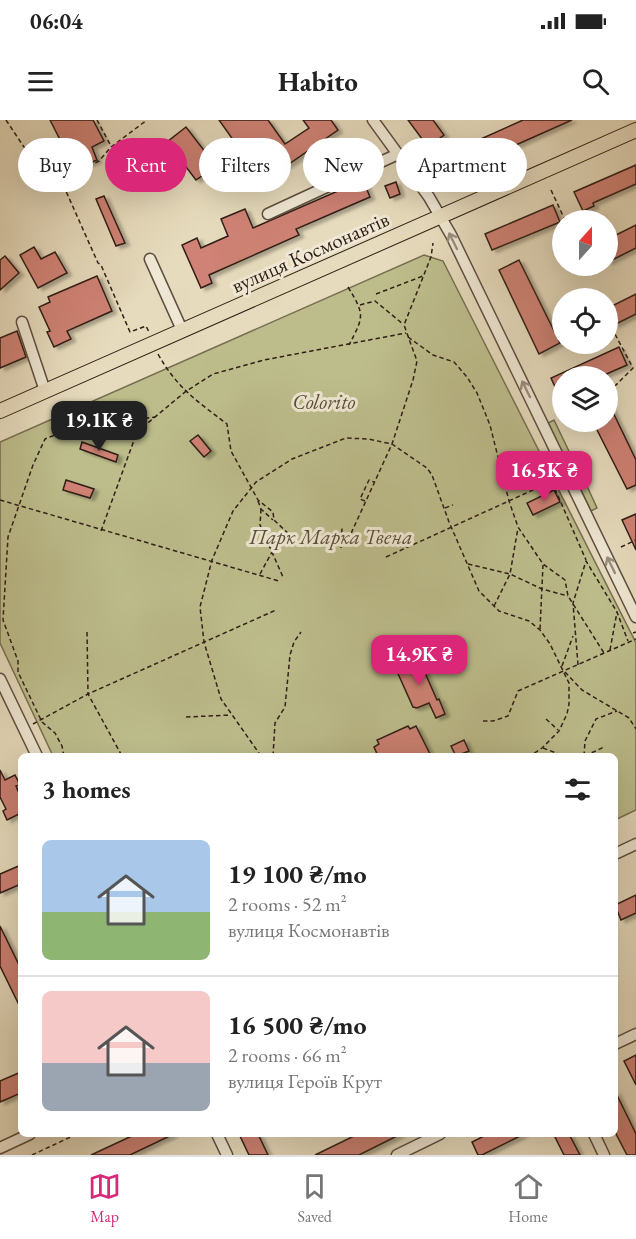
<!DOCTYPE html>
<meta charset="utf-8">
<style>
:root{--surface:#fff;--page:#f6f6f6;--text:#222;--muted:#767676;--line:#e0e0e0;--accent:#db2777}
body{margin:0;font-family:"EB Garamond",serif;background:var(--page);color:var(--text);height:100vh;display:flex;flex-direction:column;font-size:22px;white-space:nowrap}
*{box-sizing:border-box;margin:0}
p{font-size:20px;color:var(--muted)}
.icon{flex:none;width:33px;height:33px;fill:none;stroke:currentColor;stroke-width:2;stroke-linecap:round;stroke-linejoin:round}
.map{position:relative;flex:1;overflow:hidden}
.sheet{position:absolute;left:18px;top:633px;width:600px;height:384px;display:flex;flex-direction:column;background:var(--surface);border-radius:9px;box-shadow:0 6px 24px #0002}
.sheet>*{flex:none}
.top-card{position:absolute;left:18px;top:18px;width:600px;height:54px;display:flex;gap:12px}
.needle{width:39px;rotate:21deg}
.controls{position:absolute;left:552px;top:90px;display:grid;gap:12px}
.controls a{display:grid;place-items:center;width:66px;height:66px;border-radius:50%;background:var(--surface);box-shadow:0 6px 24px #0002;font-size:30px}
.price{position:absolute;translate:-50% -51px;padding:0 14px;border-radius:12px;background:var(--accent);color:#fff;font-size:20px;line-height:39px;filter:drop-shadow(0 2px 3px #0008)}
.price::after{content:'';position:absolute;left:50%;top:36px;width:18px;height:14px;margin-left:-9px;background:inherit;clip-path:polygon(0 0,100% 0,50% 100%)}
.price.selected{background:#222;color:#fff}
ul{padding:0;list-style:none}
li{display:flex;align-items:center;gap:18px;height:150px;padding:0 24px}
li+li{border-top:2px solid var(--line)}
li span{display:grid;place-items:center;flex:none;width:168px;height:120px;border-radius:9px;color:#555}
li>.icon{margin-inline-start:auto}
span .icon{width:72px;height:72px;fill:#fffc;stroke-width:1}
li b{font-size:26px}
h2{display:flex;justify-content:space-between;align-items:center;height:72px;padding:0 24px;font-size:26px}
.pill{padding:0 21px;border-radius:27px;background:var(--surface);box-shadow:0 6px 24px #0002;font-size:21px;line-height:54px}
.pill.selected{background:var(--accent);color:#fff}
.status{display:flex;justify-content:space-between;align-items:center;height:42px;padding:0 30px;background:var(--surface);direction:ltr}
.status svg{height:16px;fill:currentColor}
header{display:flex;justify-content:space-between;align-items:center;height:78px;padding:0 24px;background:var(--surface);font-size:27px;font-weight:700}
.tab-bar{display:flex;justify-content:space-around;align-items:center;height:84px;border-top:2px solid var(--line);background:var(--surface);font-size:16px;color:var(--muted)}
.tab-bar a{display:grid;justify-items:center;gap:3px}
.tab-bar .selected{color:var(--accent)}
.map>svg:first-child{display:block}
.green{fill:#bdbd8c;stroke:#766e51;stroke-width:1.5}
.building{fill:#cf8274;stroke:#301e16;stroke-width:1.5;filter:url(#shadow)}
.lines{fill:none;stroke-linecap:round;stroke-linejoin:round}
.minor-casing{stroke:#5e4d40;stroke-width:13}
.major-casing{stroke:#301e16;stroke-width:16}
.path{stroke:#301e16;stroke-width:1.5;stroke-dasharray:4.5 3;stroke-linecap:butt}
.minor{stroke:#efe8d4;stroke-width:10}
.major{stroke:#e6dbbd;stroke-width:14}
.oneway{stroke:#998d7e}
.labels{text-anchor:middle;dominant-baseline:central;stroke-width:6;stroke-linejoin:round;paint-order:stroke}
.street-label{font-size:21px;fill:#301e16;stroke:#efe8d4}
.park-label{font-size:21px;font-style:italic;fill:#5a4e39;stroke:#efe8d4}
</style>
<div class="status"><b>06:04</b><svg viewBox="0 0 49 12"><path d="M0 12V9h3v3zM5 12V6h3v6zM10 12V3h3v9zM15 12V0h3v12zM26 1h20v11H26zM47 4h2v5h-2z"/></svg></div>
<header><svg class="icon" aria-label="menu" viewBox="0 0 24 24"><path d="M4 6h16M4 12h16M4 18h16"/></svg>Habito<svg class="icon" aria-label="search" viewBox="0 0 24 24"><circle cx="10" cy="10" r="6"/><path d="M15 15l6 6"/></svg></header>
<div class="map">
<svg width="636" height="1035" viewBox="0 0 636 1035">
<defs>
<filter id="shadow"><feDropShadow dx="4.5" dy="2.5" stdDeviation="1.5" flood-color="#0004"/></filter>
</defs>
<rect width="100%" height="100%" fill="#e6dbbd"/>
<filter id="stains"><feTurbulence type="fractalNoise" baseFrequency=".00333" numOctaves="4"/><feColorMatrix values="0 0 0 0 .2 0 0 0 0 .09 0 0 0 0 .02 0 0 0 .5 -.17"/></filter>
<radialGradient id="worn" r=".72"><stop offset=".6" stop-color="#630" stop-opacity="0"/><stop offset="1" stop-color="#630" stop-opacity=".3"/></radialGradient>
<g class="green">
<polygon points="424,135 443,141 636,523 636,690 615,700 615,636 53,636 0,523 0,322"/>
<polygon points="554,300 577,348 571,351 548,303"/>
<polygon points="581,353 597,388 591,391 574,356"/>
</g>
<g class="building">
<polygon points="50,0 93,0 104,21 92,27 97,40 75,49"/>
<polygon points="219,0 268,0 285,24 309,8 303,0 331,0 338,10 263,62"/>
<polygon points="408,0 433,0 444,15 428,27"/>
<polygon points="523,0 572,0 480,41 472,23"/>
<polygon points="186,7 216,46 196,60 167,22"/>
<polygon points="445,39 455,53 478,44 482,52 448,67 432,45"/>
<polygon points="636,45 636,64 593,83 594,86 583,91 574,72"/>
<polygon points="363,60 370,77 296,109 299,115 209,155 212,163 201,168 182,125 197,118 201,128 228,116 221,99 245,89 253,108"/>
<polygon points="396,62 400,74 390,78 385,66"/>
<polygon points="104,76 125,123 116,126 96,79"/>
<polygon points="553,85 560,102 492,130 485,114"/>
<polygon points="636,105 636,128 608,142 608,119"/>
<polygon points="34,127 41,139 55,132 67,153 38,168 20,135"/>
<polygon points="5,136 19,153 0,170 0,140"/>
<polygon points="519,140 560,223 539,234 499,150"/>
<polygon points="97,156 112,191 67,211 71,219 54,227 47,212 50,211 39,187 50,182 48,177"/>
<polygon points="636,174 636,194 614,205 608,192 608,188"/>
<polygon points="17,211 26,237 0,248 0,218"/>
<polygon points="619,227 627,245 602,256 562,256 562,282 551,258"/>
<polygon points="608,282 636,340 636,365 627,369 593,302 608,302"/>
<polygon points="198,315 211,331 204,337 190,321"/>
<polygon points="82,322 118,335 116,342 80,329"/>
<polygon points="531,338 535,347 515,355 511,346"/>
<polygon points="66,360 94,369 90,378 63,370"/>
<polygon points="554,370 560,382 533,395 527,383"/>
<polygon points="636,394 636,430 622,400"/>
<polygon points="418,537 437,580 439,579 445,594 436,598 429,583 417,588 413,587 395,547"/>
<polygon points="408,606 410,609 416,606 431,636 378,636 374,627 379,624 377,620"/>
<polygon points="464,620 469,631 456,636 451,626"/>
<polygon points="0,650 5,660 15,655 20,665 16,666 21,678 21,693 7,700 3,691 6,689 0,677"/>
<polygon points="21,745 21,764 0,773 0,754"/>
<polygon points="636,775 636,793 621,800 615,785"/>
<polygon points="0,806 21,849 21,889 0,846"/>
<polygon points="636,935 636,965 624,941"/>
<polygon points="21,952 21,973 0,982 0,961"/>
<polygon points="615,971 636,1014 636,1035 627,1035 615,1012"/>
<polygon points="136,1014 174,1014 130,1035 91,1035"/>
<polygon points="239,1014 258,1014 268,1035 249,1035"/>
<polygon points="358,1014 401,1014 359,1035 315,1035"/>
<polygon points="488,1014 524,1014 482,1035 478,1035 472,1022"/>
<polygon points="560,1014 569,1014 580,1035 564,1035 555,1017"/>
</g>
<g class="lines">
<g class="minor-casing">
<g id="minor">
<polyline points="373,0 429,77 451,115 636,497"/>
<polyline points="268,94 398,34"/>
<polyline points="150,139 182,210"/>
<polyline points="22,202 45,271"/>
<polyline points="0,559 37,636"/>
<polyline points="615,734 636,724"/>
<polyline points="615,924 636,914"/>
<polyline points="217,1014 227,1035"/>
<polyline points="594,1014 604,1035"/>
<polyline points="0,1028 30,1014"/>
<polyline points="397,1035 440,1014"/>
</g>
</g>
<g class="major-casing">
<polyline id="major" points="0,291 636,10"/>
</g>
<g class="path">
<polyline points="6,0 50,66 61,60 98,143 101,145 130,212 146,206 149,212"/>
<polyline points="97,0 111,26"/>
<polyline points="62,60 99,41 111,27 147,0"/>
<polyline points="551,70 565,100"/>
<polyline points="556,110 562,123"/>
<path d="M348 167C365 195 364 196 349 225"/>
<polyline points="376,174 423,156"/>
<polyline points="360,185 375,181 403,204"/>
<polyline points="608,201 633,248 611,270"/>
<polyline points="408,217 433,235 454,242 467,257 477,273 490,305 509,381 518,407 543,444 565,460 568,476 604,533"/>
<path d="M158 234C177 268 197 281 227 304L231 331 258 380 273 392 274 400 291 416"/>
<polyline points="552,362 586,440"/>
<polyline points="0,380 279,461"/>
<polyline points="258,381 261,389 273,400"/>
<polyline points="365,381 360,379 369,360 374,362"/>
<polyline points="445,388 453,385"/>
<polyline points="261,389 260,405 283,457"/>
<polyline points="101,411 137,312 185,272 213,254 264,240 406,213"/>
<polyline points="348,420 392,324 413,260 417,241 404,205 431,137 433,123"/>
<polyline points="621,427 636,420"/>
<polyline points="341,428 342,408"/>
<polyline points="386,437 557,359"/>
<polyline points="468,444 510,454 542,469 568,476"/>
<polyline points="260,454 272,432"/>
<polyline points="494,486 510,454 518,408"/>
<polyline points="540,509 543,445"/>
<polyline points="87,512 88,574 122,636"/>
<polyline points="633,513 636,512"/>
<polyline points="610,530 617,492 628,521"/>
<polyline points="578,545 573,483 586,441 617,492"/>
<polyline points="562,546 573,516"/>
<polyline points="565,552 582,570 629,598 636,609"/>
<polyline points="186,597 231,595"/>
<polyline points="546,599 558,610"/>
<polyline points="483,601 493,601 508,596 518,571 636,519"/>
<polyline points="33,604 88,574 276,490"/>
<polyline points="543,628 564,636"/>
<polyline points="64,636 62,626 55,613 42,602 18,552 18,541 3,500 8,417 33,345 45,319 67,310 155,297"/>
<polyline points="261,636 221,579 204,522 200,487 212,440 233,391 256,362 292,339 346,318 368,319 392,324 427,348 432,355 449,402 479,471 499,491 529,501 540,510 550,524 569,563 569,584 567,594 559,611 542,628 530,636"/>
<polyline points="273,636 275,603 285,587 290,535 294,522 301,512"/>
<polyline points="584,636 585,621 596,599 617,591"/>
<polyline points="585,636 604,627"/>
<polyline points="32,1035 77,1014"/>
</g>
<use href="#minor" class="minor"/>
<use href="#major" class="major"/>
</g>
<defs><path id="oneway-shaft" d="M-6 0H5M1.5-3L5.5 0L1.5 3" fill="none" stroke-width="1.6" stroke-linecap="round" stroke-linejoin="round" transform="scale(1.5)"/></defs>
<g class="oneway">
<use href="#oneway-shaft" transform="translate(453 121) rotate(-116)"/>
<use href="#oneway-shaft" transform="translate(526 269) rotate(-116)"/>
<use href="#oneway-shaft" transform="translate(611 445) rotate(-116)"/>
</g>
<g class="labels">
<g class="street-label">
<text transform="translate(310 132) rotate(-24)">вулиця Космонавтів</text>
</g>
<g class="park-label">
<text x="324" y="281">Colorito</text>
<text x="331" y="416">Парк Марка Твена</text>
</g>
</g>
<rect width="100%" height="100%" filter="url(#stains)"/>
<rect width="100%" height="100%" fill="url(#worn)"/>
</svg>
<div class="controls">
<a><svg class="needle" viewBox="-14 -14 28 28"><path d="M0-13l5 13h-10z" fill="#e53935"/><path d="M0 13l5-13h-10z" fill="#767676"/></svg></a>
<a><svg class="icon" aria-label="locate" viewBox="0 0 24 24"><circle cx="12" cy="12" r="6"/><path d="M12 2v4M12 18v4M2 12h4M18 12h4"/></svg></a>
<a><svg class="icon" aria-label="layers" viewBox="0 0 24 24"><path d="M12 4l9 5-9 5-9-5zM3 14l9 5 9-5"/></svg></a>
</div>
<b class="price selected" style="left:99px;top:332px">19.1K ₴</b>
<b class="price" style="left:544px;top:382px">16.5K ₴</b>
<b class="price" style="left:419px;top:566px">14.9K ₴</b>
<div class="top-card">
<a class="pill">Buy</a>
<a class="pill selected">Rent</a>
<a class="pill">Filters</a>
<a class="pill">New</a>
<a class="pill">Apartment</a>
</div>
<section class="sheet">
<h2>3 homes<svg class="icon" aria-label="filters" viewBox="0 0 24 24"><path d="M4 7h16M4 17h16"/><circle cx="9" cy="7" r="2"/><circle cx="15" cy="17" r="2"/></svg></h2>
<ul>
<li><span style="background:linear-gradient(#a9c7e8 60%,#8fb573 0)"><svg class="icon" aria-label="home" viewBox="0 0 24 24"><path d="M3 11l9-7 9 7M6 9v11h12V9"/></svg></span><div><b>19 100 ₴/mo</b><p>2 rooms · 52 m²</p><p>вулиця Космонавтів</p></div></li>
<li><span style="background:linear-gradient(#f6c9c9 60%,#9aa5b1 0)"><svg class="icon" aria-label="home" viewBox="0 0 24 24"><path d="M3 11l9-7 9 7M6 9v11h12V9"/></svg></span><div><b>16 500 ₴/mo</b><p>2 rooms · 66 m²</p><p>вулиця Героїв Крут</p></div></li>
</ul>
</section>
</div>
<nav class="tab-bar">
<a class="selected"><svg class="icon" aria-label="map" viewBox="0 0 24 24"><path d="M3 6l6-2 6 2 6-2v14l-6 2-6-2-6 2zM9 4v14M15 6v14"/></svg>Map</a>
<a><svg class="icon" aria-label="saved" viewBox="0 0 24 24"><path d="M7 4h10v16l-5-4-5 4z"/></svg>Saved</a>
<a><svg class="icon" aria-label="home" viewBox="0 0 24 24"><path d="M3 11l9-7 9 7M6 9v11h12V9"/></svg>Home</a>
</nav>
